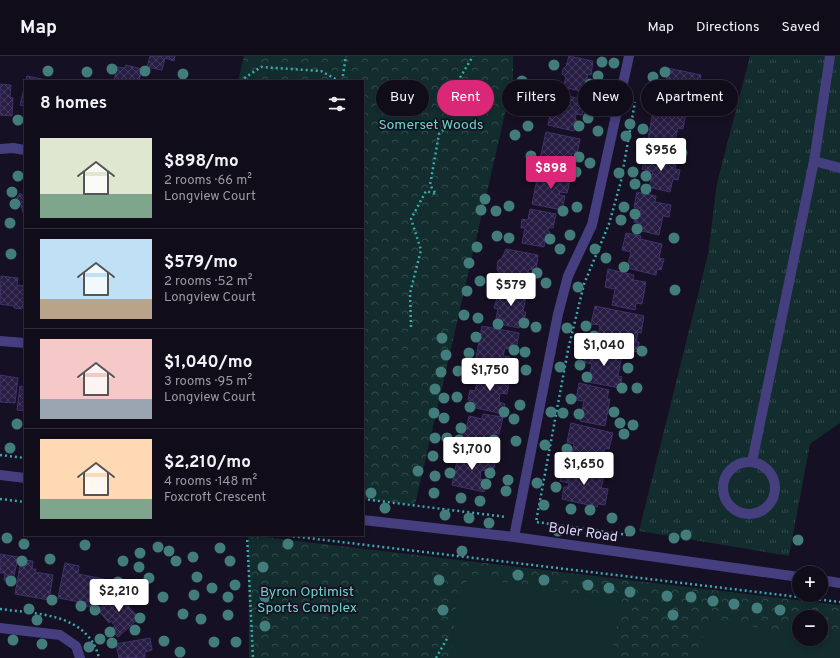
<!DOCTYPE html>
<meta charset="utf-8">
<style>
:root{--surface:#100c1a;--page:#1e1a27;--text:#f1f3f6;--muted:#9c9ba2;--line:#302c39;--accent:#db2777}
body{margin:0;font-family:Overpass,sans-serif;background:var(--page);color:var(--text);height:100vh;display:flex;flex-direction:column;font-size:15px;white-space:nowrap}
*{box-sizing:border-box;margin:0}
p{font-size:13px;color:var(--muted)}
.icon{flex:none;width:22px;height:22px;fill:none;stroke:currentColor;stroke-width:2;stroke-linecap:round;stroke-linejoin:round}
.map{position:relative;flex:1;overflow:hidden}
.details{position:absolute;left:24px;top:24px;width:340px;height:456px;display:flex;flex-direction:column;background:var(--surface);border-radius:0px;box-shadow:0 2px 6px #0003,0 0 0 1px var(--line)}
.details>*{flex:none}
.top-card{position:absolute;left:376px;top:24px;width:380px;height:36px;display:flex;gap:8px}
.buttons{position:absolute;left:792px;top:510px;display:grid;gap:8px}
.buttons a{display:grid;place-items:center;width:36px;height:36px;border-radius:50%;background:var(--surface);box-shadow:0 2px 6px #0003,0 0 0 1px var(--line);font-size:20px}
.price{position:absolute;translate:-50% -34px;padding:0 9px;border-radius:4px;background:#fff;color:#222;font-size:13px;line-height:26px;filter:drop-shadow(0 1px 2px #0008)}
.price::after{content:'';position:absolute;left:50%;top:24px;width:12px;height:9px;margin-left:-6px;background:inherit;clip-path:polygon(0 0,100% 0,50% 100%)}
.price.current{background:var(--accent);color:#fff}
ul{padding:0;list-style:none}
li{display:flex;align-items:center;gap:12px;height:100px;padding:0 16px}
li+li{border-top:1px solid var(--line)}
li span{display:grid;place-items:center;flex:none;width:112px;height:80px;border-radius:0px;color:#555}
li>.icon{margin-inline-start:auto}
span .icon{width:48px;height:48px;fill:#fffc;stroke-width:1}
li b{font-size:17px}
h2{display:flex;justify-content:space-between;align-items:center;height:48px;padding:0 16px;font-size:17px}
.chip{padding:0 14px;border-radius:18px;background:var(--surface);box-shadow:0 2px 6px #0003,0 0 0 1px var(--line);font-size:14px;line-height:36px}
.chip.current{background:var(--accent);color:#fff}
header{display:flex;align-items:center;gap:24px;box-sizing:border-box;height:56px;padding:0 20px;background:var(--surface);border-bottom:1px solid var(--line)}
header strong{font-size:19px}
nav{display:flex;gap:22px;margin-inline-start:auto;font-size:14px}
.map>svg:first-child{display:block}
.grass{fill:url(#grass-tufts)}
.park{fill:url(#park-crowns);fill-rule:evenodd}
.pitch{fill:#132c2d}
.building{fill:url(#building-cross-hatch);stroke:#41316d}
.lines{fill:none;stroke-linecap:round;stroke-linejoin:round}
.path{stroke:#37acae;stroke-width:2.5;stroke-dasharray:2 3;stroke-linecap:butt}
.minor{stroke:#453e7f;stroke-width:10}
.tertiary{stroke:#453e7f;stroke-width:10}
.tree{fill:#427d7b}
.labels{text-anchor:middle;dominant-baseline:central;stroke-width:3.5;stroke-linejoin:round;paint-order:stroke}
.park-label{font-size:14px;fill:#66d7c3;stroke:#151023}
.street-label{font-size:14px;fill:#dcd5fc;stroke:#151023}
</style>
<header>
<strong>Map</strong>
<nav><a>Map</a><a>Directions</a><a>Saved</a></nav>
</header>
<div class="map">
<svg width="840" height="602" viewBox="0 0 840 602">
<defs>
<pattern id="grass-tufts" width="24" height="20" patternUnits="userSpaceOnUse"><rect width="24" height="20" fill="#132c2d"/><path d="M3 7l-1-3M5 7V3M7 7l1-3M15 17l-1-3M17 17v-4M19 17l1-3" fill="none" stroke="#354a4c"/></pattern>
<pattern id="park-crowns" width="20" height="18" patternUnits="userSpaceOnUse"><rect width="20" height="18" fill="#132c2d"/><path d="M2 6a3 3 0 1 1 6 0M12 15a3 3 0 1 1 6 0" fill="none" stroke="#354a4c"/></pattern>
<pattern id="building-cross-hatch" width="8" height="8" patternUnits="userSpaceOnUse"><rect width="8" height="8" fill="#281d43"/><path d="M0 0l8 8M0 8l8-8" fill="none" stroke="#473d5f"/></pattern>
</defs>
<rect width="100%" height="100%" fill="#151023"/>
<polygon class="grass" points="750,0 840,0 840,367 810,388 789,500 639,475 708,198 717,127"/>
<g class="park">
<polygon points="244,0 513,0 513,23 415,449 363,443 363,25 238,25"/>
<path d="M248 479 840 549V602H249ZM799 561H821V583H799Z"/>
</g>
<g class="pitch">
<polygon points="473,521 621,545 611,602 451,602 458,534"/>
<polygon points="705,564 799,577 799,583 821,583 821,580 840,583 840,602 699,602"/>
</g>
<g class="building">
<polygon points="150,0 175,0 174,5 165,2 162,14 147,11"/>
<polygon points="569,0 593,5 591,19 588,18 584,36 563,31 566,21 562,18 563,13 566,10"/>
<polygon points="126,9 142,13 139,25 114,25 117,11 125,12"/>
<polygon points="668,12 701,19 695,52 682,50 682,48 656,43 659,26 669,28 670,23 666,22"/>
<polygon points="27,20 47,24 47,25 26,25"/>
<polygon points="0,28 11,29 10,41 13,42 12,60 0,59"/>
<polygon points="25,28 25,50 20,49"/>
<polygon points="555,37 586,44 582,59 576,58 575,62 578,66 576,73 573,75 548,69"/>
<polygon points="654,50 686,57 683,73 678,72 673,93 647,88"/>
<polygon points="546,76 580,83 577,98 572,97 571,102 576,103 573,114 539,107"/>
<polygon points="646,97 669,103 668,107 676,109 675,113 680,114 678,124 673,123 670,136 649,131 653,116 642,113"/>
<polygon points="539,114 571,121 567,137 560,136 559,139 565,140 562,154 532,148"/>
<polygon points="637,136 656,140 655,146 671,149 669,161 663,160 659,179 638,174 639,167 634,166 636,156 640,157 641,153 634,151"/>
<polygon points="20,137 25,141 25,164 21,149 15,144"/>
<polygon points="530,153 556,158 553,172 548,172 548,175 550,176 549,185 545,185 544,191 522,187 525,172 521,172 522,163 528,164"/>
<polygon points="626,177 641,180 640,183 662,188 659,202 664,203 661,214 657,213 656,219 627,212 631,196 622,194"/>
<polygon points="506,193 538,199 536,214 529,213 528,216 531,217 529,227 520,226 518,228 500,225 502,218 499,217 497,213 498,205 502,202"/>
<polygon points="608,213 634,219 633,224 646,226 642,248 636,247 635,254 612,249 615,233 605,231"/>
<polygon points="1,220 18,222 17,229 25,230 22,253 14,252 14,250 0,248"/>
<polygon points="502,230 527,235 523,256 526,256 524,265 521,264 519,272 495,267 498,253 494,252 497,242 499,243"/>
<polygon points="595,250 644,260 641,277 638,276 636,286 639,286 638,296 597,288 600,269 591,268"/>
<polygon points="482,270 519,277 516,294 505,292 503,300 510,301 507,313 475,307"/>
<polygon points="587,290 622,297 618,320 622,321 620,332 588,326 592,308 584,306"/>
<polygon points="479,315 510,321 507,338 500,337 499,346 505,348 503,358 472,351 474,345 468,344 470,334 475,335"/>
<polygon points="0,319 18,322 15,347 0,346"/>
<polygon points="579,327 609,334 607,343 610,343 605,370 580,365 584,345 576,344"/>
<polygon points="20,330 25,331 25,355 17,354"/>
<polygon points="483,358 503,361 499,378 493,377 490,393 465,388 466,382 463,382 461,378 462,371 465,369 467,370 469,360 482,363"/>
<polygon points="571,367 613,377 609,393 605,392 603,401 606,401 603,412 570,405 574,388 567,386"/>
<polygon points="459,395 496,403 493,416 481,414 480,423 487,424 484,436 452,429"/>
<polygon points="563,409 605,417 601,432 608,433 605,449 598,448 597,451 562,443 564,431 568,431 569,427 560,425"/>
<polygon points="0,498 18,501 13,525 4,524 5,517 0,517"/>
<polygon points="24,504 33,505 32,513 36,513 35,516 53,519 49,544 15,538 20,510 22,511"/>
<polygon points="65,507 79,510 78,518 104,523 103,531 95,530 91,551 79,549 80,546 58,542"/>
<polygon points="121,534 132,547 128,550 139,562 118,581 110,573 115,570 111,565 109,567 98,554"/>
<polygon points="150,582 152,594 145,596 145,601 119,602 116,588"/>
</g>
<g class="lines">
<g class="path">
<polyline points="240,25 261,11 321,15 339,25"/>
<polyline points="342,25 346,0"/>
<polyline points="411,271 410,237 421,194 411,163 426,135 436,138 430,129 439,78 452,66 452,35 473,0"/>
<polyline points="0,399 25,402"/>
<polyline points="0,443 25,446"/>
<polyline points="363,443 506,461"/>
<polyline points="247,479 253,602"/>
<polyline points="283,479 840,546"/>
<polyline points="628,479 536,466 568,294 584,228 609,168 621,125 635,46"/>
<path d="M0 553C37 558 88 557 99 602"/>
<polyline points="436,602 448,581"/>
</g>
<g class="minor">
<polyline points="830,0 814,105 840,112"/>
<polyline points="0,93 13,92 25,94"/>
<polyline points="0,285 25,287"/>
<circle cx="749" cy="432" r="26"/>
<polyline points="752,406 814,105"/>
<polyline points="514,481 558,258 568,220 592,169 629,0"/>
<polyline points="0,572 60,579 76,590 80,602"/>
</g>
<g class="tertiary">
<polyline points="0,419 25,422"/>
<polyline points="363,464 514,481 799,521"/>
<polyline points="821,524 840,527"/>
</g>
</g>
<g class="tree">
<circle cx="602" cy="6" r="5.5"/>
<circle cx="614" cy="7" r="5.5"/>
<circle cx="554" cy="9" r="5.5"/>
<circle cx="112" cy="13" r="5.5"/>
<circle cx="48" cy="15" r="5.5"/>
<circle cx="145" cy="15" r="5.5"/>
<circle cx="87" cy="16" r="5.5"/>
<circle cx="665" cy="16" r="5.5"/>
<circle cx="183" cy="18" r="5.5"/>
<circle cx="598" cy="20" r="5.5"/>
<circle cx="653" cy="21" r="5.5"/>
<circle cx="522" cy="25" r="5.5"/>
<circle cx="590" cy="28" r="5.5"/>
<circle cx="553" cy="32" r="5.5"/>
<circle cx="542" cy="34" r="5.5"/>
<circle cx="595" cy="38" r="5.5"/>
<circle cx="514" cy="44" r="5.5"/>
<circle cx="530" cy="53" r="5.5"/>
<circle cx="588" cy="62" r="5.5"/>
<circle cx="18" cy="64" r="5.5"/>
<circle cx="630" cy="68" r="5.5"/>
<circle cx="528" cy="70" r="5.5"/>
<circle cx="579" cy="70" r="5.5"/>
<circle cx="643" cy="73" r="5.5"/>
<circle cx="598" cy="75" r="5.5"/>
<circle cx="515" cy="79" r="5.5"/>
<circle cx="626" cy="80" r="5.5"/>
<circle cx="644" cy="87" r="5.5"/>
<circle cx="682" cy="97" r="5.5"/>
<circle cx="531" cy="100" r="5.5"/>
<circle cx="579" cy="101" r="5.5"/>
<circle cx="590" cy="107" r="5.5"/>
<circle cx="576" cy="116" r="5.5"/>
<circle cx="633" cy="116" r="5.5"/>
<circle cx="619" cy="117" r="5.5"/>
<circle cx="18" cy="120" r="5.5"/>
<circle cx="646" cy="120" r="5.5"/>
<circle cx="635" cy="128" r="5.5"/>
<circle cx="646" cy="133" r="5.5"/>
<circle cx="12" cy="136" r="5.5"/>
<circle cx="485" cy="143" r="5.5"/>
<circle cx="15" cy="148" r="5.5"/>
<circle cx="509" cy="150" r="5.5"/>
<circle cx="577" cy="151" r="5.5"/>
<circle cx="624" cy="151" r="5.5"/>
<circle cx="481" cy="154" r="5.5"/>
<circle cx="496" cy="155" r="5.5"/>
<circle cx="563" cy="155" r="5.5"/>
<circle cx="635" cy="158" r="5.5"/>
<circle cx="621" cy="164" r="5.5"/>
<circle cx="10" cy="167" r="5.5"/>
<circle cx="637" cy="173" r="5.5"/>
<circle cx="570" cy="179" r="5.5"/>
<circle cx="497" cy="180" r="5.5"/>
<circle cx="509" cy="182" r="5.5"/>
<circle cx="674" cy="182" r="5.5"/>
<circle cx="550" cy="183" r="5.5"/>
<circle cx="477" cy="191" r="5.5"/>
<circle cx="560" cy="193" r="5.5"/>
<circle cx="595" cy="193" r="5.5"/>
<circle cx="11" cy="198" r="5.5"/>
<circle cx="606" cy="202" r="5.5"/>
<circle cx="469" cy="207" r="5.5"/>
<circle cx="624" cy="211" r="5.5"/>
<circle cx="537" cy="217" r="5.5"/>
<circle cx="480" cy="225" r="5.5"/>
<circle cx="546" cy="227" r="5.5"/>
<circle cx="493" cy="228" r="5.5"/>
<circle cx="530" cy="229" r="5.5"/>
<circle cx="578" cy="231" r="5.5"/>
<circle cx="675" cy="234" r="5.5"/>
<circle cx="467" cy="235" r="5.5"/>
<circle cx="464" cy="259" r="5.5"/>
<circle cx="478" cy="262" r="5.5"/>
<circle cx="524" cy="267" r="5.5"/>
<circle cx="498" cy="268" r="5.5"/>
<circle cx="586" cy="270" r="5.5"/>
<circle cx="536" cy="271" r="5.5"/>
<circle cx="567" cy="272" r="5.5"/>
<circle cx="594" cy="280" r="5.5"/>
<circle cx="476" cy="281" r="5.5"/>
<circle cx="442" cy="282" r="5.5"/>
<circle cx="514" cy="294" r="5.5"/>
<circle cx="642" cy="295" r="5.5"/>
<circle cx="525" cy="296" r="5.5"/>
<circle cx="469" cy="297" r="5.5"/>
<circle cx="446" cy="299" r="5.5"/>
<circle cx="509" cy="309" r="5.5"/>
<circle cx="580" cy="309" r="5.5"/>
<circle cx="560" cy="311" r="5.5"/>
<circle cx="628" cy="312" r="5.5"/>
<circle cx="526" cy="314" r="5.5"/>
<circle cx="458" cy="315" r="5.5"/>
<circle cx="441" cy="316" r="5.5"/>
<circle cx="469" cy="320" r="5.5"/>
<circle cx="587" cy="321" r="5.5"/>
<circle cx="622" cy="332" r="5.5"/>
<circle cx="637" cy="332" r="5.5"/>
<circle cx="435" cy="333" r="5.5"/>
<circle cx="457" cy="341" r="5.5"/>
<circle cx="444" cy="342" r="5.5"/>
<circle cx="571" cy="343" r="5.5"/>
<circle cx="520" cy="349" r="5.5"/>
<circle cx="470" cy="351" r="5.5"/>
<circle cx="504" cy="356" r="5.5"/>
<circle cx="551" cy="356" r="5.5"/>
<circle cx="614" cy="356" r="5.5"/>
<circle cx="434" cy="357" r="5.5"/>
<circle cx="563" cy="357" r="5.5"/>
<circle cx="579" cy="358" r="5.5"/>
<circle cx="444" cy="362" r="5.5"/>
<circle cx="514" cy="363" r="5.5"/>
<circle cx="620" cy="367" r="5.5"/>
<circle cx="17" cy="368" r="5.5"/>
<circle cx="633" cy="369" r="5.5"/>
<circle cx="461" cy="372" r="5.5"/>
<circle cx="624" cy="378" r="5.5"/>
<circle cx="435" cy="382" r="5.5"/>
<circle cx="447" cy="382" r="5.5"/>
<circle cx="459" cy="384" r="5.5"/>
<circle cx="494" cy="384" r="5.5"/>
<circle cx="516" cy="385" r="5.5"/>
<circle cx="545" cy="389" r="5.5"/>
<circle cx="10" cy="392" r="5.5"/>
<circle cx="567" cy="393" r="5.5"/>
<circle cx="433" cy="400" r="5.5"/>
<circle cx="418" cy="415" r="5.5"/>
<circle cx="608" cy="416" r="5.5"/>
<circle cx="450" cy="417" r="5.5"/>
<circle cx="490" cy="417" r="5.5"/>
<circle cx="435" cy="420" r="5.5"/>
<circle cx="508" cy="424" r="5.5"/>
<circle cx="537" cy="427" r="5.5"/>
<circle cx="486" cy="428" r="5.5"/>
<circle cx="556" cy="431" r="5.5"/>
<circle cx="506" cy="435" r="5.5"/>
<circle cx="371" cy="437" r="5.5"/>
<circle cx="434" cy="437" r="5.5"/>
<circle cx="461" cy="442" r="5.5"/>
<circle cx="480" cy="445" r="5.5"/>
<circle cx="544" cy="449" r="5.5"/>
<circle cx="385" cy="452" r="5.5"/>
<circle cx="571" cy="453" r="5.5"/>
<circle cx="590" cy="454" r="5.5"/>
<circle cx="445" cy="459" r="5.5"/>
<circle cx="469" cy="462" r="5.5"/>
<circle cx="612" cy="462" r="5.5"/>
<circle cx="489" cy="467" r="5.5"/>
<circle cx="558" cy="475" r="5.5"/>
<circle cx="630" cy="475" r="5.5"/>
<circle cx="686" cy="479" r="5.5"/>
<circle cx="7" cy="482" r="5.5"/>
<circle cx="674" cy="482" r="5.5"/>
<circle cx="798" cy="484" r="5.5"/>
<circle cx="24" cy="488" r="5.5"/>
<circle cx="288" cy="488" r="5.5"/>
<circle cx="85" cy="489" r="5.5"/>
<circle cx="158" cy="491" r="5.5"/>
<circle cx="220" cy="492" r="5.5"/>
<circle cx="169" cy="495" r="5.5"/>
<circle cx="462" cy="495" r="5.5"/>
<circle cx="140" cy="497" r="5.5"/>
<circle cx="193" cy="501" r="5.5"/>
<circle cx="50" cy="503" r="5.5"/>
<circle cx="22" cy="505" r="5.5"/>
<circle cx="123" cy="505" r="5.5"/>
<circle cx="176" cy="505" r="5.5"/>
<circle cx="230" cy="505" r="5.5"/>
<circle cx="139" cy="511" r="5.5"/>
<circle cx="263" cy="511" r="5.5"/>
<circle cx="518" cy="519" r="5.5"/>
<circle cx="197" cy="521" r="5.5"/>
<circle cx="149" cy="522" r="5.5"/>
<circle cx="439" cy="524" r="5.5"/>
<circle cx="544" cy="524" r="5.5"/>
<circle cx="11" cy="525" r="5.5"/>
<circle cx="118" cy="526" r="5.5"/>
<circle cx="235" cy="529" r="5.5"/>
<circle cx="588" cy="529" r="5.5"/>
<circle cx="212" cy="532" r="5.5"/>
<circle cx="609" cy="532" r="5.5"/>
<circle cx="630" cy="536" r="5.5"/>
<circle cx="194" cy="539" r="5.5"/>
<circle cx="667" cy="540" r="5.5"/>
<circle cx="163" cy="541" r="5.5"/>
<circle cx="228" cy="541" r="5.5"/>
<circle cx="265" cy="541" r="5.5"/>
<circle cx="691" cy="541" r="5.5"/>
<circle cx="52" cy="544" r="5.5"/>
<circle cx="713" cy="545" r="5.5"/>
<circle cx="734" cy="548" r="5.5"/>
<circle cx="81" cy="550" r="5.5"/>
<circle cx="757" cy="552" r="5.5"/>
<circle cx="29" cy="553" r="5.5"/>
<circle cx="95" cy="554" r="5.5"/>
<circle cx="443" cy="554" r="5.5"/>
<circle cx="780" cy="554" r="5.5"/>
<circle cx="183" cy="558" r="5.5"/>
<circle cx="228" cy="559" r="5.5"/>
<circle cx="673" cy="559" r="5.5"/>
<circle cx="140" cy="562" r="5.5"/>
<circle cx="201" cy="563" r="5.5"/>
<circle cx="37" cy="564" r="5.5"/>
<circle cx="265" cy="570" r="5.5"/>
<circle cx="135" cy="574" r="5.5"/>
<circle cx="110" cy="576" r="5.5"/>
<circle cx="100" cy="583" r="5.5"/>
<circle cx="13" cy="584" r="5.5"/>
<circle cx="164" cy="585" r="5.5"/>
<circle cx="214" cy="586" r="5.5"/>
<circle cx="236" cy="586" r="5.5"/>
<circle cx="112" cy="587" r="5.5"/>
<circle cx="42" cy="588" r="5.5"/>
<circle cx="89" cy="591" r="5.5"/>
<circle cx="180" cy="596" r="5.5"/>
</g>
<g class="labels">
<g class="park-label">
<text x="431" y="69">Somerset Woods</text>
<text x="307" y="536">Byron Optimist<tspan x="307" dy="16">Sports Complex</tspan></text>
</g>
<g class="street-label">
<text transform="translate(583 477) rotate(8)">Boler Road</text>
</g>
</g>
</svg>
<div class="buttons">
<a>+</a>
<a>−</a>
</div>
<b class="price" style="left:661px;top:116px">$956</b>
<b class="price current" style="left:551px;top:134px">$898</b>
<b class="price" style="left:511px;top:251px">$579</b>
<b class="price" style="left:604px;top:311px">$1,040</b>
<b class="price" style="left:490px;top:336px">$1,750</b>
<b class="price" style="left:472px;top:415px">$1,700</b>
<b class="price" style="left:584px;top:430px">$1,650</b>
<b class="price" style="left:119px;top:557px">$2,210</b>
<div class="top-card">
<a class="chip">Buy</a>
<a class="chip current">Rent</a>
<a class="chip">Filters</a>
<a class="chip">New</a>
<a class="chip">Apartment</a>
</div>
<section class="details">
<h2>8 homes<svg class="icon" aria-label="filters" viewBox="0 0 24 24"><path d="M4 7h16M4 17h16"/><circle cx="9" cy="7" r="2"/><circle cx="15" cy="17" r="2"/></svg></h2>
<ul>
<li><span style="background:linear-gradient(#dfe7d0 70%,#7fa58c 0)"><svg class="icon" aria-label="home" viewBox="0 0 24 24"><path d="M3 11l9-7 9 7M6 9v11h12V9"/></svg></span><div><b>$898/mo</b><p>2 rooms · 66 m²</p><p>Longview Court</p></div></li>
<li><span style="background:linear-gradient(#bfe0f5 75%,#b9a48a 0)"><svg class="icon" aria-label="home" viewBox="0 0 24 24"><path d="M3 11l9-7 9 7M6 9v11h12V9"/></svg></span><div><b>$579/mo</b><p>2 rooms · 52 m²</p><p>Longview Court</p></div></li>
<li><span style="background:linear-gradient(#f6c9c9 75%,#9aa5b1 0)"><svg class="icon" aria-label="home" viewBox="0 0 24 24"><path d="M3 11l9-7 9 7M6 9v11h12V9"/></svg></span><div><b>$1,040/mo</b><p>3 rooms · 95 m²</p><p>Longview Court</p></div></li>
<li><span style="background:linear-gradient(#ffd9b3 75%,#7fa58c 0)"><svg class="icon" aria-label="home" viewBox="0 0 24 24"><path d="M3 11l9-7 9 7M6 9v11h12V9"/></svg></span><div><b>$2,210/mo</b><p>4 rooms · 148 m²</p><p>Foxcroft Crescent</p></div></li>
</ul>
</section>
</div>
